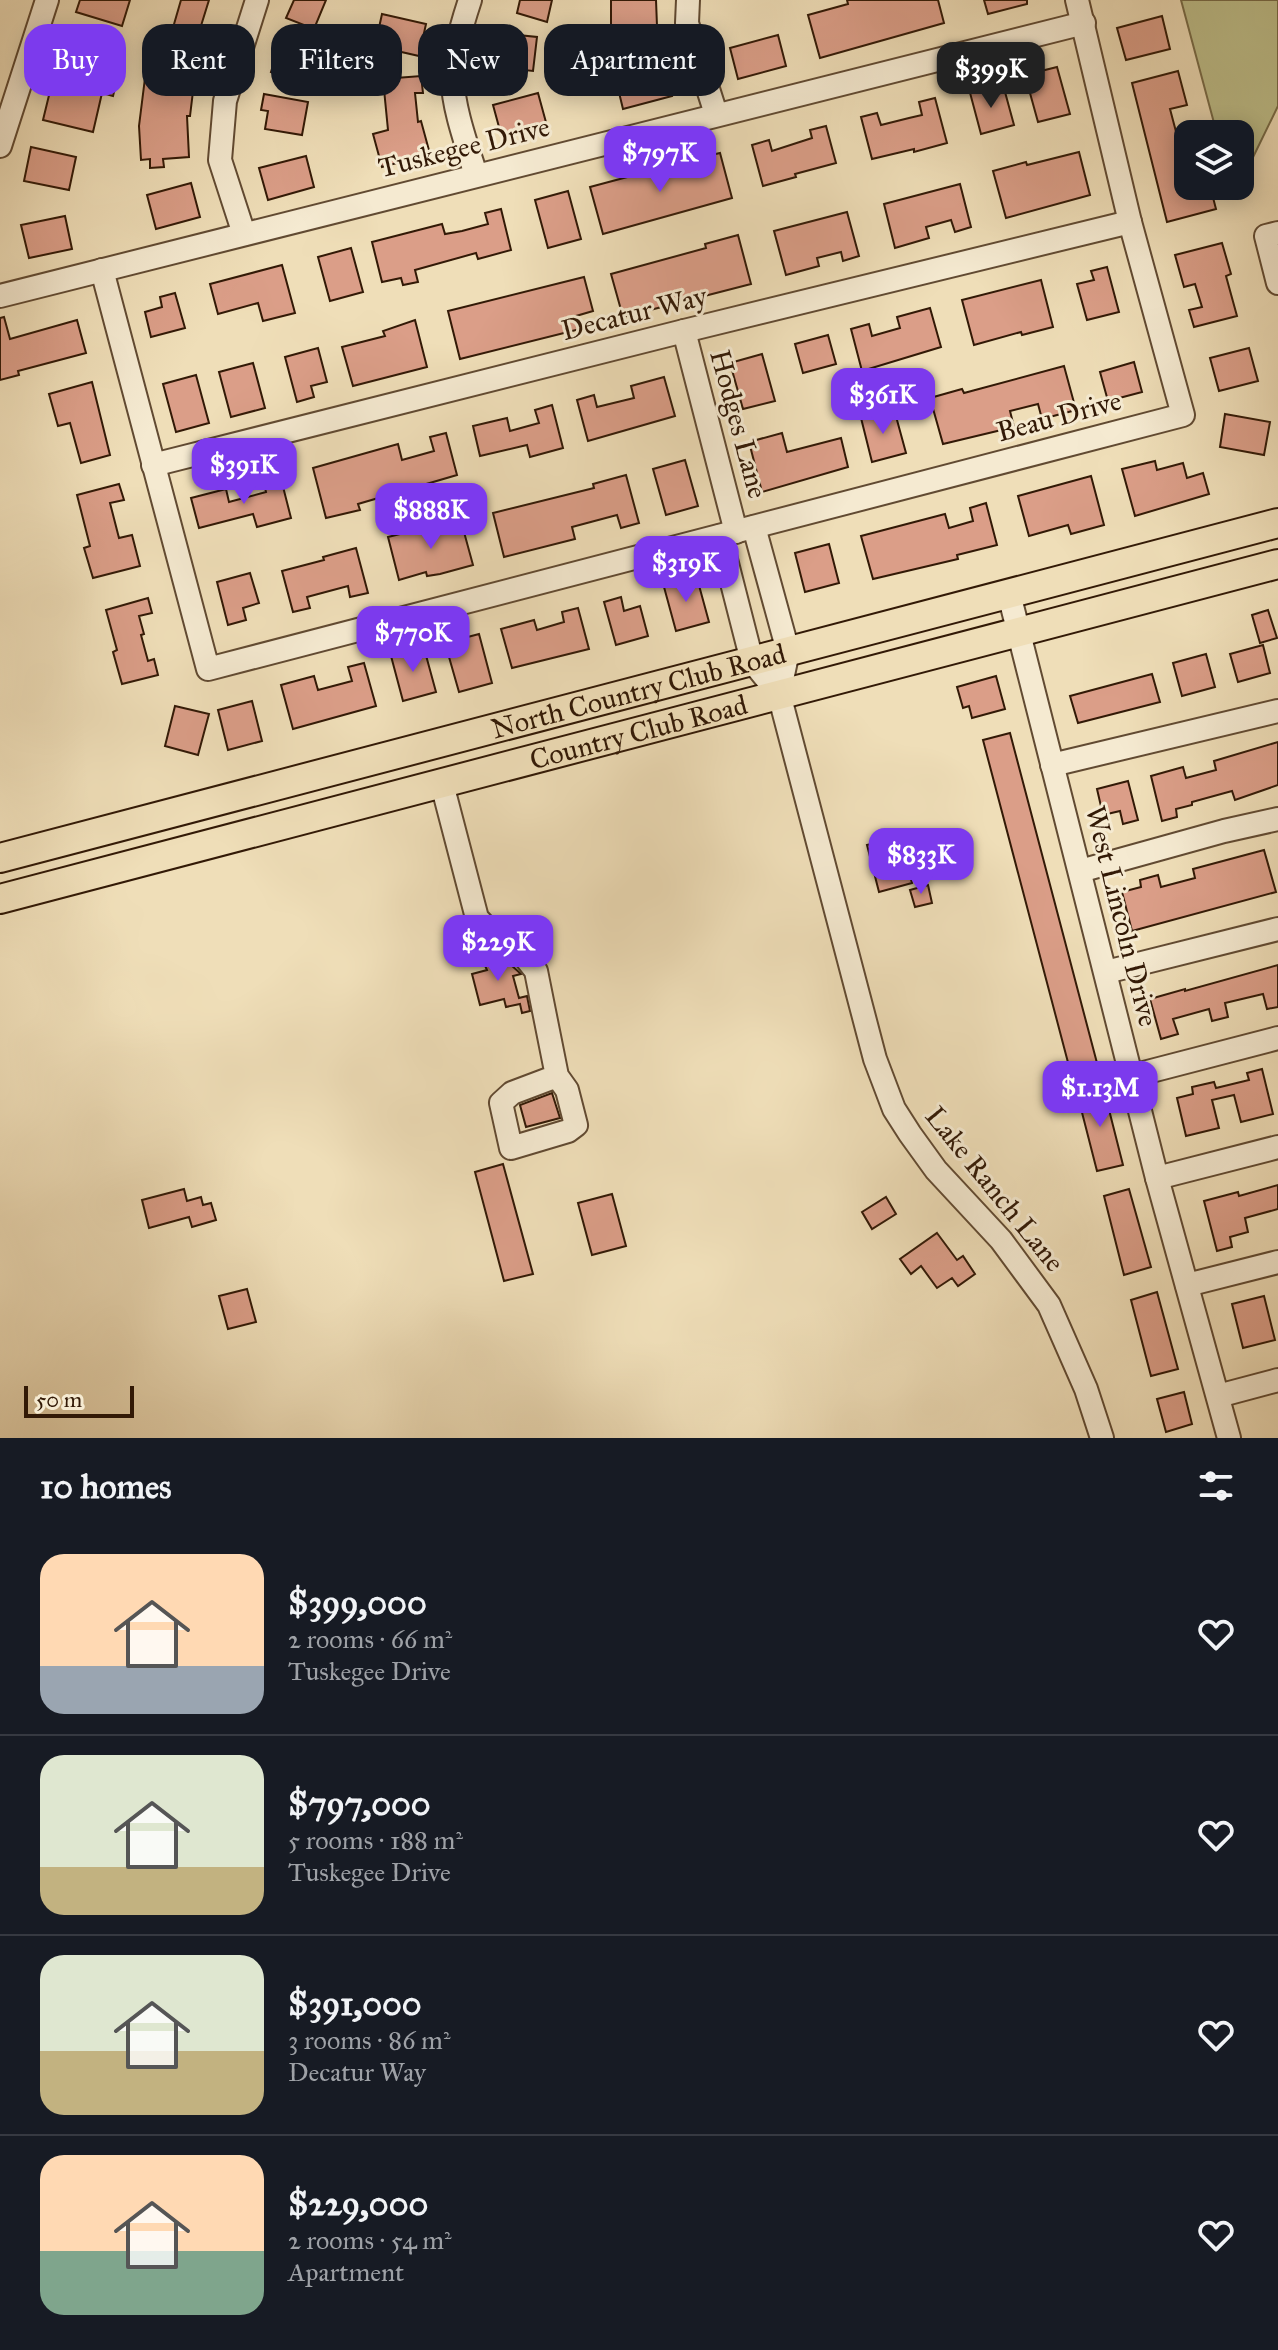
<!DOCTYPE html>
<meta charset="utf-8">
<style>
:root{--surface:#171b24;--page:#20242c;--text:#f1f3f6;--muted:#9ea1a6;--line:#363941;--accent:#7c3aed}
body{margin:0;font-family:"IM FELL Great Primer",serif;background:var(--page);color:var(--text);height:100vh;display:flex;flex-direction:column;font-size:30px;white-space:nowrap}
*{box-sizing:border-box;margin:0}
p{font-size:26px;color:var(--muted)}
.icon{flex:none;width:44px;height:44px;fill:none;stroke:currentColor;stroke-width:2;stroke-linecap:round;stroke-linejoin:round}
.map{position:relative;height:1438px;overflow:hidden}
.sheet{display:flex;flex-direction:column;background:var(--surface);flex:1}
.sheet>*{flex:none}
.top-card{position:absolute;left:24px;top:24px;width:800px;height:72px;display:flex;gap:16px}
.fabs{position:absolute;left:1174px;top:120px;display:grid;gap:16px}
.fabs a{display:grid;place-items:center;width:80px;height:80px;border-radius:16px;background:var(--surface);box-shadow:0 4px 20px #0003;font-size:40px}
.scale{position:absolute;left:24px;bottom:20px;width:110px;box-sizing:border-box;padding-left:8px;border:4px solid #321906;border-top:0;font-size:22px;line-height:28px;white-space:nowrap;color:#321906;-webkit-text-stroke:6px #f5ead1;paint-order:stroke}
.price{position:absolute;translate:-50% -68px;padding:0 18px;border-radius:16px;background:var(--accent);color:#fff;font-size:26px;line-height:52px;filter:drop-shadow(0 2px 4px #0008)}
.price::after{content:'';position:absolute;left:50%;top:48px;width:24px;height:18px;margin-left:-12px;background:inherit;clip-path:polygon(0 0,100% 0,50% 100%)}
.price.active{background:#222;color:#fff}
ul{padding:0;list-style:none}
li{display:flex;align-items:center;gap:24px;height:200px;padding:0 40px}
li+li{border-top:2px solid var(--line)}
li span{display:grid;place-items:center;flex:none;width:224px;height:160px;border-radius:24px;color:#555}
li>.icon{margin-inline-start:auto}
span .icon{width:96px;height:96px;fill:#fffc;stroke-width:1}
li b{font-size:34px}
h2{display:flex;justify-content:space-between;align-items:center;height:96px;padding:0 40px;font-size:34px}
.chip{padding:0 28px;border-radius:24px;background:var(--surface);box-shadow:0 4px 20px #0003;font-size:28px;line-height:72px}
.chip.active{background:var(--accent);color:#fff}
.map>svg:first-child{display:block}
.green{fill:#bec08c;stroke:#786c49;stroke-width:2}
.building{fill:#db9e88;stroke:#321906;stroke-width:2}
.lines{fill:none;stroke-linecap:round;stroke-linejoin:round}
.minor-casing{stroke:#614a32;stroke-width:26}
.major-casing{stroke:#321906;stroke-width:32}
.minor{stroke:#f5ead1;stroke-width:22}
.major{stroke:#efdeb8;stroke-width:28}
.labels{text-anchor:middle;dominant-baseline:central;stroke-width:6;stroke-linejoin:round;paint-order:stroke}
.street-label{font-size:28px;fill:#321906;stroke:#f5ead1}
</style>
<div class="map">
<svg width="1278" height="1438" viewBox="0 0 1278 1438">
<rect width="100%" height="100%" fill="#efdeb8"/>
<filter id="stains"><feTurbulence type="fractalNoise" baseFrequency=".0025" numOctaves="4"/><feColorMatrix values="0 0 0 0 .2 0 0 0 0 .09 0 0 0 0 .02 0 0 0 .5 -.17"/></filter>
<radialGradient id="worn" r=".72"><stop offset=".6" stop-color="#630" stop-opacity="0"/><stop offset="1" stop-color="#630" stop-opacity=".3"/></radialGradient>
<polygon class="green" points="1181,0 1278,0 1278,106 1240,184 1240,134 1217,134"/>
<g class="building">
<polygon points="80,0 130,0 122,26 76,12"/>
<polygon points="181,0 209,0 200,29 212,33 208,49 170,38"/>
<polygon points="294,0 326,0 314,29 286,18"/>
<polygon points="520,0 552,0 547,22 517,13"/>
<polygon points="611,0 656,0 657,26 611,27"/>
<polygon points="847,0 938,0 944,23 820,58 808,15 848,4"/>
<polygon points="984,0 1027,0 1027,4 988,14"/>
<polygon points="382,14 426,24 419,56 375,46"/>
<polygon points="1162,16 1170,49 1126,60 1117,28"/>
<polygon points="507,34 537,37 533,71 489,66 491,48 506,50"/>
<polygon points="778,35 786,66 738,79 730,48"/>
<polygon points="281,39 319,51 310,84 271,72"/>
<polygon points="64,49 112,62 107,82 116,84 113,96 102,93 93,132 43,120 51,87 54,88"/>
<polygon points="663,64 672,96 623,109 615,76"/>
<polygon points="1057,67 1070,114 1038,122 1025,75"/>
<polygon points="1178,71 1187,105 1170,109 1188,177 1188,186 1210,186 1216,209 1167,222 1132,83"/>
<polygon points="421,76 423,93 415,93 418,122 421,121 430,154 382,167 373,134 388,130 383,79"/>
<polygon points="145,78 194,83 190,116 187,116 189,157 163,159 164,167 150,168 150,159 141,160 139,126"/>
<polygon points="986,84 989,96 1005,92 1014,125 981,134 969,89"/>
<polygon points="538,93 547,126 502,138 493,105"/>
<polygon points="264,94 308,102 302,135 265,129 268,111 261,110"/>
<polygon points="935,98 947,143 914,152 914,149 872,159 861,117 877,113 881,125 909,118 922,115 919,102"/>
<polygon points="826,126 836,163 795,174 796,177 763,186 752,145 769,140 772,151 812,138 810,130"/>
<polygon points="31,147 76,157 69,190 24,181"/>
<polygon points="1079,152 1090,195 1006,218 993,171 1026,162 1027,165"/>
<polygon points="720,153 732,198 603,234 590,187 676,164 678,173 706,166 703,157"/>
<polygon points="306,156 314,187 268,200 259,168"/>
<polygon points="191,183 200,217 156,229 147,195"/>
<polygon points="960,184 971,227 955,232 951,220 926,227 929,238 895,248 884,204"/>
<polygon points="568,191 581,239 548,248 535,200"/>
<polygon points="501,209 511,250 478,259 476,253 415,270 418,282 403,285 401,278 382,282 372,242 442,224 445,234 462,231 488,224 485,213"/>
<polygon points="847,212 859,256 843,261 841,252 817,258 819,266 786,275 774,231"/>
<polygon points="65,216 72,249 29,258 21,225"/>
<polygon points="738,235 751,284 623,317 611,274 706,248 705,244"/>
<polygon points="1222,243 1231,274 1226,276 1237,316 1194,327 1189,310 1202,307 1195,284 1184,287 1175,255"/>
<polygon points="351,248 363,292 330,301 318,257"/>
<polygon points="282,265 295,313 263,321 258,303 218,314 210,284"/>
<polygon points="1107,267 1119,312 1087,320 1077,284 1094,280 1091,271"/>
<polygon points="584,277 593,311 576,316 580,329 460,359 448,311"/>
<polygon points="1041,280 1053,327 1022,335 1021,332 974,345 962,300"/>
<polygon points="175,293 185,328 151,337 145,312 162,307 160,297"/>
<polygon points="930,308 941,347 862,371 851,329 869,324 872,336 900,328 897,317"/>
<polygon points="4,317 10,339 77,320 86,353 18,371 19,375 0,380 0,318"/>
<polygon points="415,320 427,367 353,386 342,347 385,336 383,331"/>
<polygon points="828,335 836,364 803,373 795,344"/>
<polygon points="318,348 327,382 311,386 314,397 297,402 285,357"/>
<polygon points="1249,348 1258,381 1219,391 1210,358"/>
<polygon points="762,354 775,401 743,409 730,363"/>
<polygon points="1134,362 1142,392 1108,401 1100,372"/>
<polygon points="253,363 265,408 231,417 219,372"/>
<polygon points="1064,366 1076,410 1042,419 1038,404 1010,411 1014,427 943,444 930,398 962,389 964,393"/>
<polygon points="196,375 209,423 176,432 163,384"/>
<polygon points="664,377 675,416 588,441 577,400 594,395 597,407 634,398 631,386"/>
<polygon points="92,382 110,455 81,463 70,423 58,426 49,394"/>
<polygon points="552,405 563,448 530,457 527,445 480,456 473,426 507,418 510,431 539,423 535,410"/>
<polygon points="894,409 906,453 872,462 861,418"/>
<polygon points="1225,414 1270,422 1264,455 1220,447"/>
<polygon points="446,433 457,475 358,504 360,510 326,518 313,468 398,444 402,460 434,451 430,437"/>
<polygon points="782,433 787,452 841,438 848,467 762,492 749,442"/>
<polygon points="685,460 698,506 666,515 653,469"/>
<polygon points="1155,461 1157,470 1183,463 1187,478 1203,473 1209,494 1135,516 1122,469"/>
<polygon points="280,475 291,518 257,527 253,514 199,528 191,498 226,489 229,502 266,492 263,480"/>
<polygon points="626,475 639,523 621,528 617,515 572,527 575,539 504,557 493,513 594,488 593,484"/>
<polygon points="1091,476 1104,525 1071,534 1068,525 1029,536 1018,496"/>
<polygon points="119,484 124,500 110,503 119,538 132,535 140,566 93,578 84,548 90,546 77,495"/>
<polygon points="986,503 997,545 957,555 958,559 873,579 861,536 945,514 949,528 973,521 970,508"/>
<polygon points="461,521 473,565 440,574 427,576 426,572 399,580 388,537 420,529 421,532"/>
<polygon points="829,544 839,583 805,592 795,553"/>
<polygon points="356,548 368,593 350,597 348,586 307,597 310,608 293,612 282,571 324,560 323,557"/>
<polygon points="250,573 259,603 243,608 246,620 228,625 217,582"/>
<polygon points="697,578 709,622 676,631 664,587"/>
<polygon points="621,597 624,611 640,606 648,636 616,645 604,602"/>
<polygon points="148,598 152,613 139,616 144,634 141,635 148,661 154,659 158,675 122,684 113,652 117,650 106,610"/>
<polygon points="578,608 589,649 512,668 501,629 534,620 537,630 564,622 562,612"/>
<polygon points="1268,610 1277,638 1260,643 1252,615"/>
<polygon points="479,634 492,683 459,692 445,643"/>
<polygon points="1263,645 1270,673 1238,682 1230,654"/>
<polygon points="424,648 436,692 403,701 391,656"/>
<polygon points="1206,654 1215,687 1182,696 1173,663"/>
<polygon points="364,663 376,706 293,729 281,685 314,676 318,690 352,681 348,667"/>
<polygon points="1152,674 1160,702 1078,723 1070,696"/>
<polygon points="996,676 1005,709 972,718 969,706 963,708 957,687"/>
<polygon points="252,701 262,741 228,750 218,710"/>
<polygon points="175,706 209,714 198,755 165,746"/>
<polygon points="1010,733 1097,1063 1070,1070 983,740"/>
<polygon points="1278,742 1278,785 1235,800 1232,791 1192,802 1192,805 1176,809 1177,817 1162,821 1151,776 1183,767 1186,778 1216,770 1214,761"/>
<polygon points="1128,781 1138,820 1123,824 1120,811 1103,815 1097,789"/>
<polygon points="911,834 914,847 903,850 912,883 879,892 867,845"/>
<polygon points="1264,850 1276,892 1132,931 1122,892 1141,887 1140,880 1158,875 1161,887 1195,878 1193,869"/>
<polygon points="928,885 932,903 915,907 910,890"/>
<polygon points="487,948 496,954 502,966 510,964 521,974 513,976 519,998 527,996 530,1011 522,1013 520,1004 506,1007 504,999 480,1005 472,974 487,970 479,952"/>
<polygon points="1278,965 1278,1007 1267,1009 1263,994 1225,1003 1228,1017 1212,1021 1209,1009 1173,1019 1178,1034 1161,1039 1150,999 1185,989 1185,991"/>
<polygon points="1262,1069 1273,1114 1241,1122 1234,1095 1212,1100 1219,1128 1186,1136 1177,1098 1193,1094 1192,1087 1214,1082 1216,1088 1249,1080 1247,1073"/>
<polygon points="1103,1086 1123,1165 1097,1171 1077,1093"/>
<polygon points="552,1093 560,1118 526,1127 520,1105"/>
<polygon points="503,1164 533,1274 504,1281 475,1172"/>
<polygon points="1278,1185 1278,1209 1245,1218 1248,1232 1230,1237 1232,1247 1217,1251 1204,1201 1238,1192 1239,1196"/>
<polygon points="184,1189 187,1201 201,1197 203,1205 211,1203 216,1220 192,1227 189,1217 149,1228 142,1200"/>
<polygon points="1129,1189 1151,1267 1124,1275 1104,1196"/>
<polygon points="612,1194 626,1246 592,1255 578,1203"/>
<polygon points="886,1197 896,1214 872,1229 862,1212"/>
<polygon points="937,1233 957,1260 963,1256 975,1274 958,1286 952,1278 937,1288 921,1266 911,1274 900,1259"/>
<polygon points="247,1289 256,1322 228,1329 219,1296"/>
<polygon points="1157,1292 1178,1369 1151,1376 1131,1300"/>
<polygon points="1264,1296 1275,1340 1243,1348 1232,1304"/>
<polygon points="1184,1392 1192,1424 1166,1432 1157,1399"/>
</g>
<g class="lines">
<g class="minor-casing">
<g id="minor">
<path d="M470 0C463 21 453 56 453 79 452 105 468 149 476 175"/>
<polyline points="688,0 687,23 716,114"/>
<polyline points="0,146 47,0"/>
<polyline points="1278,233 1266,236 1278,283"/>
<polyline points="244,234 220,160 225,101 257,0"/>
<polyline points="102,270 208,669 1183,415 1130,222 1077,0"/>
<polyline points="0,296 1084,23"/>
<polyline points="684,331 736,532"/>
<polyline points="153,465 684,331 1130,222"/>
<polyline points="720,536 752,661 779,694 788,651 754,527"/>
<polyline points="1009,594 1157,1178 1229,1438"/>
<polyline points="779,694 875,1059 894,1109 910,1134 936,1170 1001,1240 1049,1305 1086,1389 1102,1438"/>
<polyline points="1052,765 1278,711"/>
<polyline points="442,784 477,918 493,935 524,956 536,971 557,1076 567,1090 576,1125 568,1131 511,1148 501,1103 512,1093 557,1076"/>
<polyline points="1080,871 1224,831 1278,819"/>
<polyline points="1106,972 1278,929"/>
<polyline points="1132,1076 1278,1038"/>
<polyline points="1157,1178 1278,1147"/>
<polyline points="1187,1285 1278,1262"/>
<polyline points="1218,1396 1278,1380"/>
</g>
</g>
<g class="major-casing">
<g id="major">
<path id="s1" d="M0 858 1278 523"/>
<path id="s2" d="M0 899 1278 564"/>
</g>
</g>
<use href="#minor" class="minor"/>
<use href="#major" class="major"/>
</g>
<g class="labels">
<g class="street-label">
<text transform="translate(464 147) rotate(-14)">Tuskegee Drive</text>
<text transform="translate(634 313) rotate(-14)">Decatur Way</text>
<text transform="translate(1059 416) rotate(-15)">Beau Drive</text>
<text transform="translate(739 424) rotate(75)">Hodges Lane</text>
<text stroke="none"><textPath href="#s1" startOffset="660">North Country Club Road</textPath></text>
<text stroke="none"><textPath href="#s2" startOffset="660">Country Club Road</textPath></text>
<text transform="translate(1122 916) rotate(76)">West Lincoln Drive</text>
<text transform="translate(995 1189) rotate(51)">Lake Ranch Lane</text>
</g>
</g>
<rect width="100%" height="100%" filter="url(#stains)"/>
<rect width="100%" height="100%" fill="url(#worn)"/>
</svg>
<div class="fabs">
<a><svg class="icon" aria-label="layers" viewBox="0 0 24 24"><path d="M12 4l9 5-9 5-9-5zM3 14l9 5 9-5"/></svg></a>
</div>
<div class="scale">50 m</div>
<b class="price active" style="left:991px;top:110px">$399K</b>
<b class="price" style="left:660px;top:194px">$797K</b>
<b class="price" style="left:883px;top:436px">$361K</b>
<b class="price" style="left:244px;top:506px">$391K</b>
<b class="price" style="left:431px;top:551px">$888K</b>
<b class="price" style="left:686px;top:604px">$319K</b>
<b class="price" style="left:413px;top:674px">$770K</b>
<b class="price" style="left:921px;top:896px">$833K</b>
<b class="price" style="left:498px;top:983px">$229K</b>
<b class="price" style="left:1100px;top:1129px">$1.13M</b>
<div class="top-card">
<a class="chip active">Buy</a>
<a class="chip">Rent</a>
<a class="chip">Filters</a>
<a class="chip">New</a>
<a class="chip">Apartment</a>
</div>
</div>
<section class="sheet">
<h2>10 homes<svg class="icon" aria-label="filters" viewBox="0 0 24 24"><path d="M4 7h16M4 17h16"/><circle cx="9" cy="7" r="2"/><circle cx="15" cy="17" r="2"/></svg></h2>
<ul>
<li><span style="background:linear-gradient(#ffd9b3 70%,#9aa5b1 0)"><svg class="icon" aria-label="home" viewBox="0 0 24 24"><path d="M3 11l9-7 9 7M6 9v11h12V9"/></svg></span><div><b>$399,000</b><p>2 rooms · 66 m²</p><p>Tuskegee Drive</p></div><svg class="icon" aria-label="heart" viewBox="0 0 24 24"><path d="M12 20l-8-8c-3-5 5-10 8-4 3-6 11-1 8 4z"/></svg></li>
<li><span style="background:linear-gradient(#dfe7d0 70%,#c2b280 0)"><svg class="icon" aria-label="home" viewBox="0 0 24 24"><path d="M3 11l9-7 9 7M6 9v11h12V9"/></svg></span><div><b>$797,000</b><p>5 rooms · 188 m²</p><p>Tuskegee Drive</p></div><svg class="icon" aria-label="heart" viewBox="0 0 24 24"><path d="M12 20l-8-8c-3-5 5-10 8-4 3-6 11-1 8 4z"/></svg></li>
<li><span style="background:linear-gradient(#dfe7d0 60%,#c2b280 0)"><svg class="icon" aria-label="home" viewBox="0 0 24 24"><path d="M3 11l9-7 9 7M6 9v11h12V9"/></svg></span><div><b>$391,000</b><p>3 rooms · 86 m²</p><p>Decatur Way</p></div><svg class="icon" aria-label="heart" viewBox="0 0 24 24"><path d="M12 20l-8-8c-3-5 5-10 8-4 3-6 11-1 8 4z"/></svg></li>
<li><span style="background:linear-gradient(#ffd9b3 60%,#7fa58c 0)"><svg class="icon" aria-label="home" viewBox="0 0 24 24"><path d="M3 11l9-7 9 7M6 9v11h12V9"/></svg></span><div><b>$229,000</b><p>2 rooms · 54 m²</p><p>Apartment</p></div><svg class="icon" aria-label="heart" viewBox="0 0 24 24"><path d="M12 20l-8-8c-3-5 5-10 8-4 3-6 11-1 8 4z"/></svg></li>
</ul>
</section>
